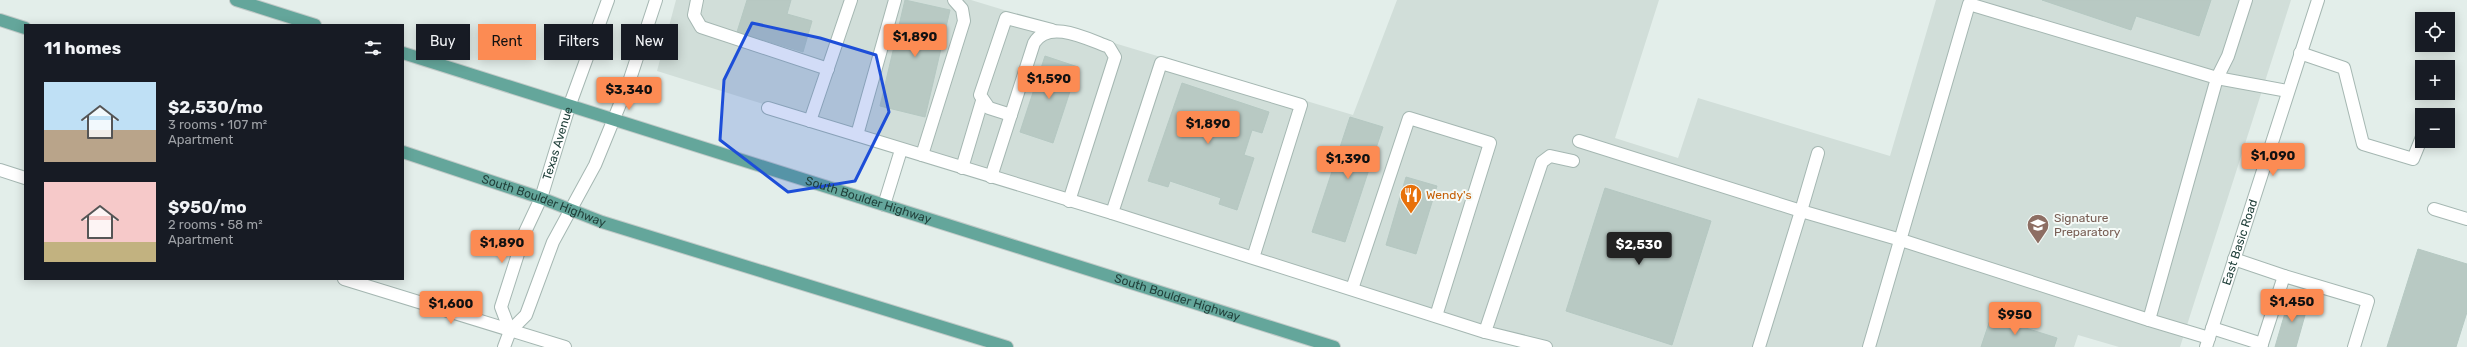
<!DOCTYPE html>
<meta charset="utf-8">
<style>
:root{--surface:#171b24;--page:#20242c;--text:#f1f3f6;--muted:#9ea1a6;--accent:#fc8b53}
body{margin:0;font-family:Rubik,sans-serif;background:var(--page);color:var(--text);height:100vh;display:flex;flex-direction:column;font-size:15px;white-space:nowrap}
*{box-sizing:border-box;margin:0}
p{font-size:13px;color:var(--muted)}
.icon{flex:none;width:22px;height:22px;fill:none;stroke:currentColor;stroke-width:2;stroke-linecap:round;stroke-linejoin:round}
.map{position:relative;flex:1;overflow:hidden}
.sheet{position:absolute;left:24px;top:24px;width:380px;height:256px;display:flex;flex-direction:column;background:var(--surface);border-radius:0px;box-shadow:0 2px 10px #0003}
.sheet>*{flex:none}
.hud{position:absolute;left:416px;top:24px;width:380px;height:36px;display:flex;gap:8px}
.fabs{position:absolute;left:2415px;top:12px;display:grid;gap:8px}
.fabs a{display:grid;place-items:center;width:40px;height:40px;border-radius:0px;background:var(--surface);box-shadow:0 2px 10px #0003;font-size:20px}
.price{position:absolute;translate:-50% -34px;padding:0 9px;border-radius:4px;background:var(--accent);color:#111;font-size:13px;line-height:26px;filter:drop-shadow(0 1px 2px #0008)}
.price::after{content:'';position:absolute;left:50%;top:24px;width:12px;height:9px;margin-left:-6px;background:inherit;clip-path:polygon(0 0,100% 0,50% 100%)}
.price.active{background:#222;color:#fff}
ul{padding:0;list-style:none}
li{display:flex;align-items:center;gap:12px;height:100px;padding:0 20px}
li span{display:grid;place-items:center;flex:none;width:112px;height:80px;border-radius:0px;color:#555}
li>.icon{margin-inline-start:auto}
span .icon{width:48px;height:48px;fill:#fffc;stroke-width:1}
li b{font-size:17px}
h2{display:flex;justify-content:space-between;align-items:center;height:48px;padding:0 20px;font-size:17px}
.tag{padding:0 14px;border-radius:0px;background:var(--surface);box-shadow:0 2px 10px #0003;font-size:14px;line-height:36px}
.tag.active{background:var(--accent);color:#111}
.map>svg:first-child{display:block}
.built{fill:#d1ded9}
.building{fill:#b8c9c3;stroke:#b5c8c2}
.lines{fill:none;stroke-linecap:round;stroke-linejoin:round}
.minor-casing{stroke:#a5b7b2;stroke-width:14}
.major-casing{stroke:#c1cac8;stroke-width:14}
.minor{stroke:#fff;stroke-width:12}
.major{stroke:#64a69b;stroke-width:12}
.marked{fill:#1d4ed8;fill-opacity:0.2;stroke:#1d4ed8;stroke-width:3;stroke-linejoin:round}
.labels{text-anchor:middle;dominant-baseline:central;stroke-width:4;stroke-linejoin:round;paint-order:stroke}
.street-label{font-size:12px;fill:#21413b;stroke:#f4faf7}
.food-label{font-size:12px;fill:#c56008;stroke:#f4faf7;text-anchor:start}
.education-label{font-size:12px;fill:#785e54;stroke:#f4faf7;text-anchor:start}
</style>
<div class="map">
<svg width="2467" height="347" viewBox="0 0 2467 347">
<rect width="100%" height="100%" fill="#e3eeea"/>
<polygon class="built" points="676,0 971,0 1353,115 1397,0 1659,0 1615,138 1678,158 1698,98 1890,156 1936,0 2291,0 2180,347 2119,347 2078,335 2074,347 1544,347 657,71"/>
<g class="building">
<polygon points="747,0 791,0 787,14 812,21 803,52 737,32"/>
<polygon points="905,0 950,10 925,117 880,106"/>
<polygon points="2042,0 2211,0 2199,36 2136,16 2131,30"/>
<polygon points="1045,56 1078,67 1053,143 1020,132"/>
<polygon points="1182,83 1269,112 1262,133 1252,130 1244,155 1254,158 1237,210 1219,204 1221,198 1170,181 1168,187 1148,181"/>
<polygon points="1350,117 1383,127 1345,242 1312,232"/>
<polygon points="1406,177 1437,186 1416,254 1386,245"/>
<polygon points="1605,188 1711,221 1672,345 1566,311"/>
<polygon points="2418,249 2467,264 2467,312 2456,347 2387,347"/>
<polygon points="2290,296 2309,301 2296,347 2275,347"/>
<polygon points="1991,317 2057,338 2054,347 1981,347"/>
</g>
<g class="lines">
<g class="minor-casing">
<g id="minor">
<polyline points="697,0 694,15 701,27 828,69"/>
<polyline points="2246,0 2228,56 2217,78 2288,91"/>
<polyline points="2300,53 2344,68 2363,144 2413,159 2422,137"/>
<polyline points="768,108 1112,213"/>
<polyline points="1011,115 989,108 980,95 1006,18 1052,30"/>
<polyline points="810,121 851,0"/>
<polyline points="857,135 895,0"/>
<polyline points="1579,141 1801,211 1818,153"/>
<polyline points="922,155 964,21 962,9 954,0"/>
<polyline points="962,168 982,101"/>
<polyline points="0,170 25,178"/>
<path d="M991 177 1034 43C1049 18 1089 40 1109 47L1115 57 1069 201"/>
<polyline points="884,205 901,150"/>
<polyline points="2434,209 2467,219"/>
<polyline points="1253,258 1112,213 1161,63 1301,105 1253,258 1485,332"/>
<polyline points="2234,259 2284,276"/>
<polyline points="344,279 565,347"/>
<polyline points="1352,289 1409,118 1490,143 1436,316"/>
<polyline points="2149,320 2209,338"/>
<polyline points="2212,328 2262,344 2261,347"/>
<path id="s1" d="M510 331 501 307 525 232 541 198 569 107 608 0"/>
<polyline points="2262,344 2284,276 2368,301 2354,347"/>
<polyline points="504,347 510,331 526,315 553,242 595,165 629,82 656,0"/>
<polyline points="1546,347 1485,332 1542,162 1550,156 1573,161"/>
<polyline points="1759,347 1801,211 1901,240 2149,320 2217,78 1969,4 1869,347"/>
<path id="s2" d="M2206 347 2318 0"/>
</g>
</g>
<g class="major-casing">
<g id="major">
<polyline points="236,0 315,25"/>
<polyline points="0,20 25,28"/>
<path id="s3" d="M403 53 1334 347"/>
<path id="s4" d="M403 152 541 198 602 222 1007 347"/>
</g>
</g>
<use href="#minor" class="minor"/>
<use href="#major" class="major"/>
</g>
<path class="marked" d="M752 23 820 38 876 55 889 112 855 181 788 192 720 140 724 80Z"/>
<defs>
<g id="restaurant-pin" transform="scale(1.15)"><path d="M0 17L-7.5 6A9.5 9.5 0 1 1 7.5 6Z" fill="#e8710a" stroke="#f4faf7"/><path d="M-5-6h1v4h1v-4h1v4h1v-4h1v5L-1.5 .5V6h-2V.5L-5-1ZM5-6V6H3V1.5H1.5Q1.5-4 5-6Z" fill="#fff"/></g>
<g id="school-pin" transform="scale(1.15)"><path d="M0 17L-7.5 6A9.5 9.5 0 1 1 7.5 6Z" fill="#8d6e63" stroke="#f4faf7"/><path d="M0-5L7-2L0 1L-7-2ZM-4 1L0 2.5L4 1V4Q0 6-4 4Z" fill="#fff"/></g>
</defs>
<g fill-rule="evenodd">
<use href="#restaurant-pin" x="1411" y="195"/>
<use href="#school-pin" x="2038" y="225"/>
</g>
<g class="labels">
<g class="street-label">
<text stroke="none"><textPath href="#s1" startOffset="199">Texas Avenue</textPath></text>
<text stroke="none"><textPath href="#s3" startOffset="488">South Boulder Highway</textPath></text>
<text stroke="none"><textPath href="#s4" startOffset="149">South Boulder Highway</textPath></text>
<text stroke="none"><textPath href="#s2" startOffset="110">East Basic Road</textPath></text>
<text stroke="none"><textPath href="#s3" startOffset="812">South Boulder Highway</textPath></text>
</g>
<g class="food-label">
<text x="1426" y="195">Wendy's</text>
</g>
<g class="education-label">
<text x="2054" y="218">Signature<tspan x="2054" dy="14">Preparatory</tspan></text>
</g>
</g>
</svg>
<div class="fabs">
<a><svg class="icon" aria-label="locate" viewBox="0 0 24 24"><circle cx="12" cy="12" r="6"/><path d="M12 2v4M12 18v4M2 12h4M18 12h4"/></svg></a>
<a>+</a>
<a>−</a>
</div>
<b class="price" style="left:915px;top:58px">$1,890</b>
<b class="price" style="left:1049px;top:100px">$1,590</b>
<b class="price" style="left:629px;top:111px">$3,340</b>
<b class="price" style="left:1208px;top:145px">$1,890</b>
<b class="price" style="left:2273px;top:177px">$1,090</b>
<b class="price" style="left:1348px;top:180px">$1,390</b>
<b class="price" style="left:502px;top:264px">$1,890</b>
<b class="price active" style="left:1639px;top:266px">$2,530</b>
<b class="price" style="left:2292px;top:323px">$1,450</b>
<b class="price" style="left:451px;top:325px">$1,600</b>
<b class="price" style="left:2015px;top:336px">$950</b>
<div class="hud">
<a class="tag">Buy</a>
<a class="tag active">Rent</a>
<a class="tag">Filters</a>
<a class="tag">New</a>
</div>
<section class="sheet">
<h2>11 homes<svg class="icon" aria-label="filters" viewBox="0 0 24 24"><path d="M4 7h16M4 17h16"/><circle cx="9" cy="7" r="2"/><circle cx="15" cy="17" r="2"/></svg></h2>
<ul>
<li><span style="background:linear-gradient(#bfe0f5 60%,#b9a48a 0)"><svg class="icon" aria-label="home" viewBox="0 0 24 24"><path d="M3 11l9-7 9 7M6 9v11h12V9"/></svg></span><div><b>$2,530/mo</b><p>3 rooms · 107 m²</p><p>Apartment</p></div></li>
<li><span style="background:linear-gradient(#f6c9c9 75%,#c2b280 0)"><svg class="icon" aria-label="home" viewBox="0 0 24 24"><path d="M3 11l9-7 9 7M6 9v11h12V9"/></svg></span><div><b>$950/mo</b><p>2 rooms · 58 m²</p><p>Apartment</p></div></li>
</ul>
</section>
</div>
